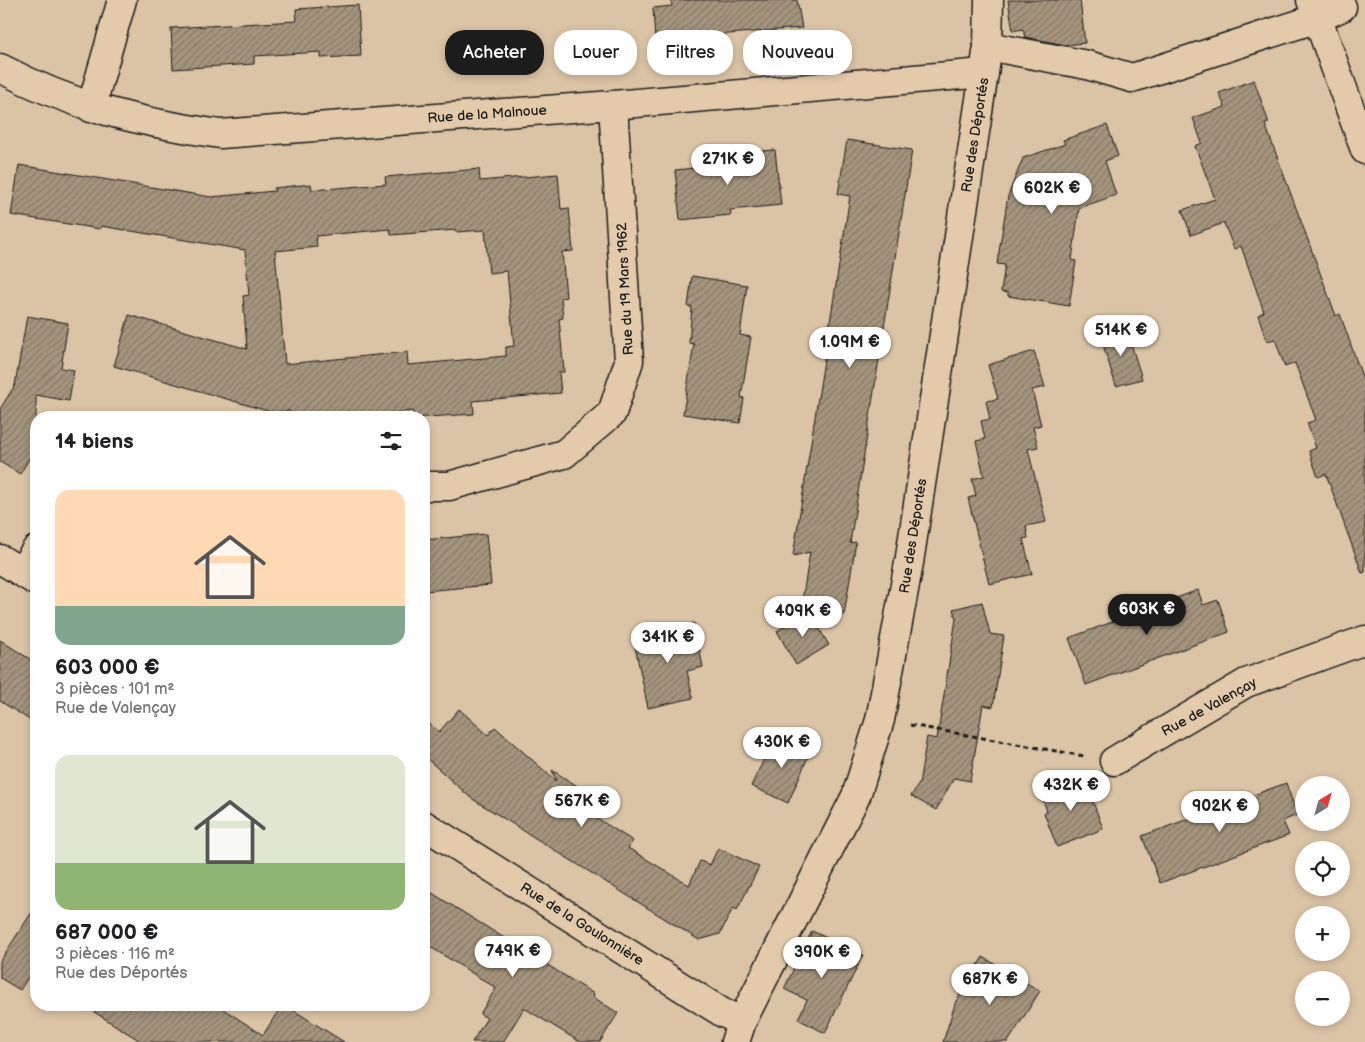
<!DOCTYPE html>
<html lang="fr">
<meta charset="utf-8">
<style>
:root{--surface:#fff;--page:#f6f6f6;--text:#202124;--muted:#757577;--accent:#1c1c1c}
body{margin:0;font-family:"Balsamiq Sans",sans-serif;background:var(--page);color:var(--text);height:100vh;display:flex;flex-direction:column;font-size:19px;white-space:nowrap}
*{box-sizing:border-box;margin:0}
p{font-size:16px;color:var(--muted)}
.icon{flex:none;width:28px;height:28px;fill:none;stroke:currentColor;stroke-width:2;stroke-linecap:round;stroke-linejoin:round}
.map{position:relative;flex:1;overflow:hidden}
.sheet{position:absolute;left:30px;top:411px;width:400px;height:600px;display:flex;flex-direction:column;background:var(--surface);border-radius:20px;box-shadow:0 2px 8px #0003}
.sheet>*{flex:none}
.top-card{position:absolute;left:445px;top:30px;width:475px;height:45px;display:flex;gap:10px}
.needle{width:32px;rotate:37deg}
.tools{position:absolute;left:1295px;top:776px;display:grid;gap:10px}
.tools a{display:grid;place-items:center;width:55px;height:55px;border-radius:50%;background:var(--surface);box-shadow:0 2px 8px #0003;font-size:25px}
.price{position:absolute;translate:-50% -42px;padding:0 11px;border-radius:18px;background:#fff;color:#222;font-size:16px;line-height:32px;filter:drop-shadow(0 1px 2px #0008)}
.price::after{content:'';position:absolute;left:50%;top:30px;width:15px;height:11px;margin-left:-8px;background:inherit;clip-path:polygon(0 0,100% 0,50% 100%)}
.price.current{background:var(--accent);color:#fff}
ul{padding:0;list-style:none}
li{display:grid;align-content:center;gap:10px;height:265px;padding:0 25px}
li span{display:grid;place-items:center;height:155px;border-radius:15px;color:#555}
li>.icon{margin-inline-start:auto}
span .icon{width:90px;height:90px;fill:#fffc;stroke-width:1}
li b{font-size:21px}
h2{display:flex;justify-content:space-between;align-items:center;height:60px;padding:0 25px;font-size:21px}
.tag{padding:0 18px;border-radius:20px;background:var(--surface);box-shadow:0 2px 8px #0003;font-size:18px;line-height:45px}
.tag.current{background:var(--accent);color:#fff}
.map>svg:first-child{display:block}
.building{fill:url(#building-hatch);stroke:#1c1c1c;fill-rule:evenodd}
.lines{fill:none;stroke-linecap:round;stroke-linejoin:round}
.minor-casing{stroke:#1c1c1c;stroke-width:31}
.path{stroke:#1c1c1c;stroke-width:3;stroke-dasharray:5 4;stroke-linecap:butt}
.minor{stroke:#e3caab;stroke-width:28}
.labels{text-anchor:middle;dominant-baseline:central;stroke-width:4;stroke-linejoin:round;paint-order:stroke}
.street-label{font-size:14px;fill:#1c1c1c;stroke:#e3caab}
</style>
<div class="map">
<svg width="1365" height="1042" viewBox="0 0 1365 1042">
<defs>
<pattern id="building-hatch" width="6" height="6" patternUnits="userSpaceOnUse" patternTransform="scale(1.25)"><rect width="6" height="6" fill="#a5957e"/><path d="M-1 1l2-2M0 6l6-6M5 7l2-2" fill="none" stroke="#867966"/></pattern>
</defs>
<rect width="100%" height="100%" fill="#dbc3a5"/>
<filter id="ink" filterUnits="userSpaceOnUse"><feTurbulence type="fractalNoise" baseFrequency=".02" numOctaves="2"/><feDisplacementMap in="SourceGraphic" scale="10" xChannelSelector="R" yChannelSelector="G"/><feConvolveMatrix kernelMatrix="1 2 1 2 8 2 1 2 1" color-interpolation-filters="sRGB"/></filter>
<g filter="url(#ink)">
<g class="building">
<polygon points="671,0 797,0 802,28 655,40 653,8 672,6"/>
<polygon points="1008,0 1080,0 1085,43 1066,45 1025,37 1023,29 1013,31"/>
<polygon points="358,5 361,56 321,58 321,52 254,56 254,64 173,69 171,28 297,21 296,9"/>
<polygon points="1254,80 1269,123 1265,124 1336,316 1340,314 1365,385 1365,572 1362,573 1326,474 1318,477 1309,451 1316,448 1307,423 1316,420 1295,363 1285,367 1275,339 1267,341 1258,315 1264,312 1241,246 1234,249 1224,223 1191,235 1182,210 1215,199 1195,146 1202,143 1193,118 1225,107 1219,93"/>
<polygon points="1107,125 1118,156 1105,161 1116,195 1079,208 1072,260 1076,261 1069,306 1008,296 1008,293 1001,292 1005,265 997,264 1008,196 1023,158 1065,144 1063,140"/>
<polygon points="847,140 912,150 850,543 856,542 844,615 801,608 810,552 793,556 850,196 838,194"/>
<polygon points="775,150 781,205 730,210 731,215 680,220 675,170 695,168 695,162 746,158 745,152"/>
<path d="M19 165 211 197 275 191 274 188 311 184 312 190 386 184 385 177 479 169 480 181 558 174 561 209 569 208 573 251 562 252 566 297 561 298 563 318 559 319 564 372H559L561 393 473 401 474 414 413 418V411L347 418H335V413L290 417V411L271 412 114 366 129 315 247 349 243 296 249 295 245 250 101 226 100 229 11 215ZM390 229 391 235 456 230V232L485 230 489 273 507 271 514 346 506 347V356L408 365 407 352 285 364 275 251 317 247 316 236Z"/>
<polygon points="692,276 747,285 740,335 751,337 741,397 744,398 740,423 683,414 694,344 689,343 692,307 688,307"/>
<polygon points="27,316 68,323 61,368 74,370 69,401 36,395 36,447 20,474 0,462 0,409 15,385"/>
<polygon points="1126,328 1142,379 1116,386 1100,335"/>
<polygon points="1034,351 1045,387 1032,390 1041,425 1033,427 1038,447 1028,449 1046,522 1026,526 1028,538 1023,539 1032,574 989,584 968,498 976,496 972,479 984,476 976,441 985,439 981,421 990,419 986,401 998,399 988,365"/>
<polygon points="486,534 491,585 424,591 424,540"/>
<polygon points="1198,590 1203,605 1218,600 1229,632 1086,685 1069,638"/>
<polygon points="982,602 990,634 1004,636 993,707 983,705 970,781 954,778 936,810 911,796 919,784 927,737 937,739 956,619 953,609"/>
<polygon points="809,612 829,645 796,665 777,631"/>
<polygon points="694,623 703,667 687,671 693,698 648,708 633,637"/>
<polygon points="0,640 36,663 36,724 0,701"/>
<polygon points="459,709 488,735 495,727 556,781 552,770 604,803 595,817 633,841 628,848 689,885 700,861 710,865 718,848 759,867 737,910 733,908 720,934 699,940 471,798 424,756 424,719 439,732"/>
<polygon points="780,734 811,750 788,803 751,786 770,747 772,748"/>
<polygon points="1084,777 1103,829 1057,847 1044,813 1047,811 1041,794"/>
<polygon points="1286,783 1297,815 1283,821 1289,835 1160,883 1142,836"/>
<polygon points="424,888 594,994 593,997 618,1013 600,1042 580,1042 524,1008 503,1042 472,1042 487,1018 480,1014 496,988 424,943"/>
<polygon points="36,906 36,965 20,990 0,978 0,961"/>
<polygon points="812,931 863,955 825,1033 798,1019 807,1000 784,989"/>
<polygon points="983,957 1040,991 1008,1042 943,1042 956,1001"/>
<polygon points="83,1005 217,1005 263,1035 282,1005 285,1005 344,1042 142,1042"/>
</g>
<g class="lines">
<g class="minor-casing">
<g id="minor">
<polyline points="1311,0 1365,150"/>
<polyline points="988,46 1087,65 1132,78 1318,18 1342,7"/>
<path d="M0 68C74 107 138 122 220 134L613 105 984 73"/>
<polyline points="91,108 122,0"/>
<polyline points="424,486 449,486 564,454 612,413 629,361 613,105"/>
<polyline points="0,559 36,581"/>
<polyline points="21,572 36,550"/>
<polyline points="1114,761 1246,683 1365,640"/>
<polyline points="424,825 723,1013 742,1021"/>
<polyline points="735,1042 742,1021 856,796 880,720 909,563 984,73 988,46 989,0"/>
</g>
</g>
<polyline class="path" points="910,725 1084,756"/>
<use href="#minor" class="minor"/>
</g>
</g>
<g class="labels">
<g class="street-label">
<text transform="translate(487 114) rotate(-4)">Rue de la Malnoue</text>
<text transform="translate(975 135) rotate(-81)">Rue des Déportés</text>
<text transform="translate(625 289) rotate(-93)">Rue du 19 Mars 1962</text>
<text transform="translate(913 536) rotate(-81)">Rue des Déportés</text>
<text transform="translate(1209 707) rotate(-29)">Rue de Valençay</text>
<text transform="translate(582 924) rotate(32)">Rue de la Goulonnière</text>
</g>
</g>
</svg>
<div class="tools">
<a><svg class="needle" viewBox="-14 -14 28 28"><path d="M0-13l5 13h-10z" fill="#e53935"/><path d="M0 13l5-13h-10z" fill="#757577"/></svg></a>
<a><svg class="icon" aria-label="locate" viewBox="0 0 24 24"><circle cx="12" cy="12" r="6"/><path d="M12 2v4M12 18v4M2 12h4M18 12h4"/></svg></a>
<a>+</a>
<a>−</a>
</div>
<b class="price" style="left:728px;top:186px">271K €</b>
<b class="price" style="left:1052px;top:215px">602K €</b>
<b class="price" style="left:1121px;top:357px">514K €</b>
<b class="price" style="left:850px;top:369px">1.09M €</b>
<b class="price current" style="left:1147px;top:636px">603K €</b>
<b class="price" style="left:803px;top:638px">409K €</b>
<b class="price" style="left:668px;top:664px">341K €</b>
<b class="price" style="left:782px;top:769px">430K €</b>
<b class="price" style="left:1071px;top:812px">432K €</b>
<b class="price" style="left:582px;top:828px">567K €</b>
<b class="price" style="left:1220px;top:833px">902K €</b>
<b class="price" style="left:513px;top:978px">749K €</b>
<b class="price" style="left:822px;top:979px">390K €</b>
<b class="price" style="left:990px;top:1006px">687K €</b>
<div class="top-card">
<a class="tag current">Acheter</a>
<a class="tag">Louer</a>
<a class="tag">Filtres</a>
<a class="tag">Nouveau</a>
</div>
<section class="sheet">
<h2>14 biens<svg class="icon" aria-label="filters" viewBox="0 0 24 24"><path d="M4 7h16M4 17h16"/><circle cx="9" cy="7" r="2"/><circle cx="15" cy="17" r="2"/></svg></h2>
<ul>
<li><span style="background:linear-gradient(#ffd9b3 75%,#7fa58c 0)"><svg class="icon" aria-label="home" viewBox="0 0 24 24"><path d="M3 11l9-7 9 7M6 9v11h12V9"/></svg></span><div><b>603 000 €</b><p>3 pièces · 101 m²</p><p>Rue de Valençay</p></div></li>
<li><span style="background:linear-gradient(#dfe7d0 70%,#8fb573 0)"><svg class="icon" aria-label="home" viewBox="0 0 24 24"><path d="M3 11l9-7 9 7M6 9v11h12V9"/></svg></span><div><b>687 000 €</b><p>3 pièces · 116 m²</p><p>Rue des Déportés</p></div></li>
</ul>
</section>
</div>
